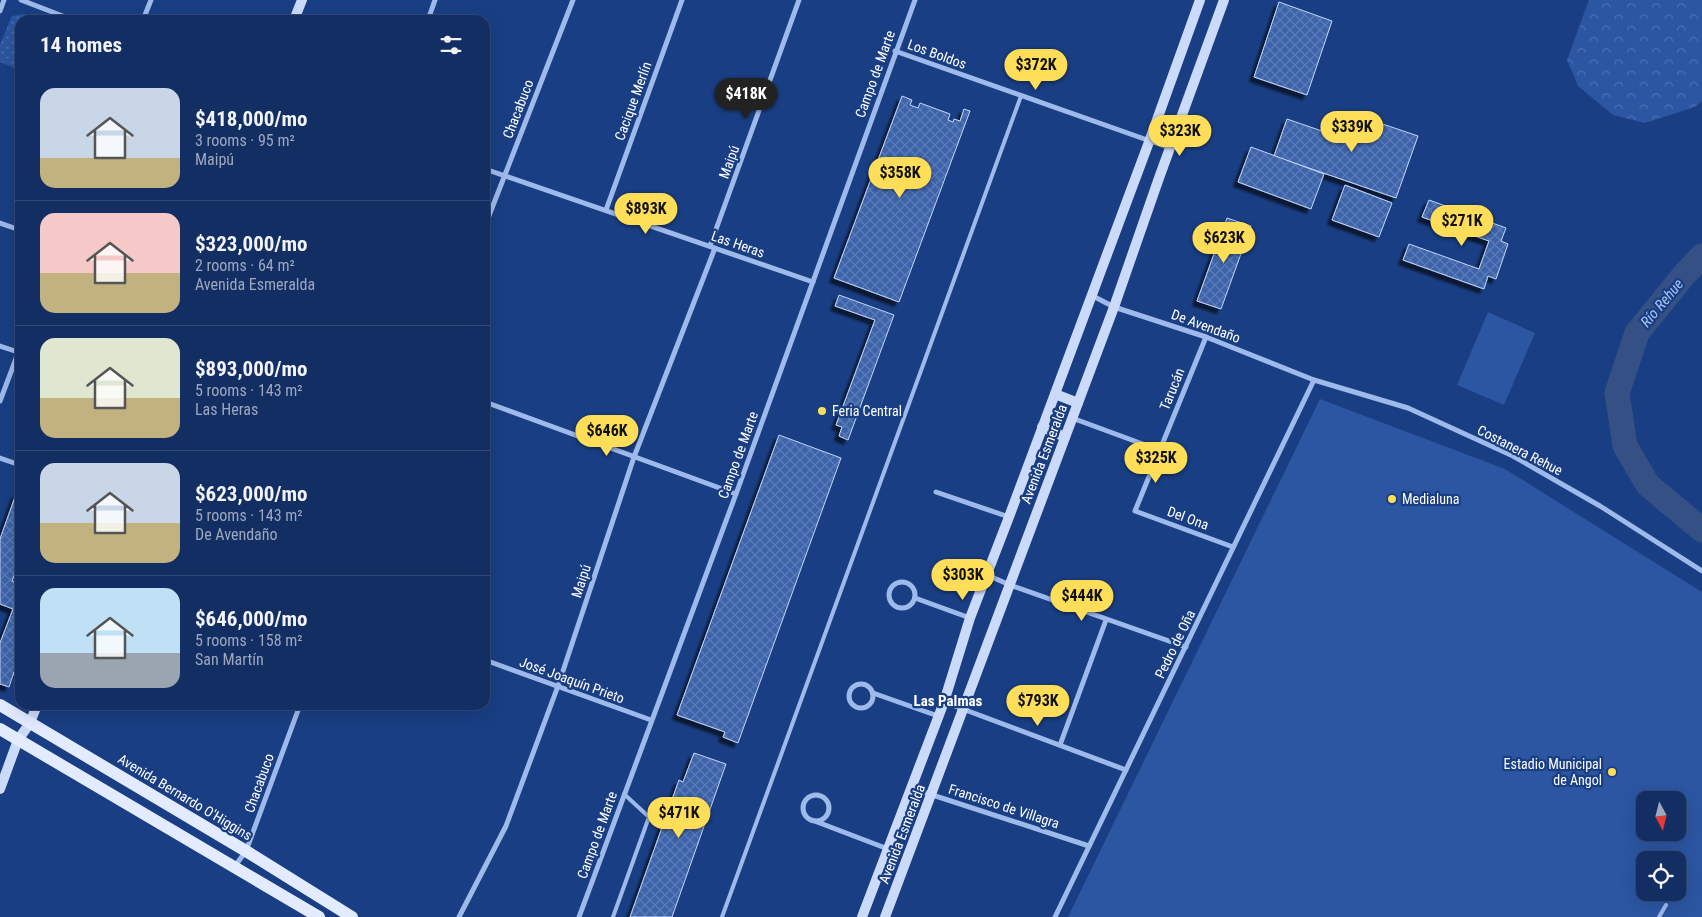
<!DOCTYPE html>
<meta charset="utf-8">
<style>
:root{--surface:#132e62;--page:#203a6b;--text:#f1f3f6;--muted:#9da8be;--line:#324a77;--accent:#fedd59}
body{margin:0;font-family:"Roboto Condensed",sans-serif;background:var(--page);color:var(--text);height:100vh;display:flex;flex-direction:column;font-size:19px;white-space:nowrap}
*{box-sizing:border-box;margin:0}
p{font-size:16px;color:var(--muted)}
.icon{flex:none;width:28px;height:28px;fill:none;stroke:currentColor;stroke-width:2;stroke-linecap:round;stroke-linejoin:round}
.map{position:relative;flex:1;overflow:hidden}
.drawer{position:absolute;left:15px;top:15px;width:475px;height:695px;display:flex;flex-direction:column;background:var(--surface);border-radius:15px;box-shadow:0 5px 20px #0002,0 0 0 1px var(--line)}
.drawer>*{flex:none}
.needle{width:32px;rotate:173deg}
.fabs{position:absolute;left:1636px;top:791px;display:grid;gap:10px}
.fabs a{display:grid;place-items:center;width:50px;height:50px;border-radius:10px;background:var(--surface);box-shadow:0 5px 20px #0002,0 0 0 1px var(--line);font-size:25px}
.price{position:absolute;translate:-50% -42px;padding:0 11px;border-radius:18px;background:var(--accent);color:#111;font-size:16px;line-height:32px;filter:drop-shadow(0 1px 2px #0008)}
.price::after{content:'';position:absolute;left:50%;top:30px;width:15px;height:11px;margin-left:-8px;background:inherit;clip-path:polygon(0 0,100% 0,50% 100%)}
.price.current{background:#222;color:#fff}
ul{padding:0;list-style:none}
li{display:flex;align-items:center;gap:15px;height:125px;padding:0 25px}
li+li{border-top:1px solid var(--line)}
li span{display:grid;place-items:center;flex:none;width:140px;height:100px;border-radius:15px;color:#555}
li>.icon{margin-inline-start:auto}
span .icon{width:60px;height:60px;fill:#fffc;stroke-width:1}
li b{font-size:21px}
h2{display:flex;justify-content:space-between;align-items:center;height:60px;padding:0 25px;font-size:21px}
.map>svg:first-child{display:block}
.forest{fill:url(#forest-crowns)}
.park{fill:url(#park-dots)}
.pitch{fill:#2c56a2;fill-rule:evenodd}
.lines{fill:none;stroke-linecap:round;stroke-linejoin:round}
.river{stroke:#355084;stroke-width:25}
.building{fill:url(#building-cross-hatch);stroke:#c3d6f8;filter:url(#shadow)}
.lane{stroke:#9ebaeb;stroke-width:4}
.street{stroke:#9ebaeb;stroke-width:5}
.secondary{stroke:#cadaf8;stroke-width:10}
.primary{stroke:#e2ebff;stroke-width:12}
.poi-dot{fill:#fedd59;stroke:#193e83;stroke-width:2}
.labels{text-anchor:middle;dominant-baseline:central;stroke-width:4.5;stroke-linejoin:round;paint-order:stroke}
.street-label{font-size:14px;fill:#fff;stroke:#193e83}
.poi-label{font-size:14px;fill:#fff;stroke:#193e83;text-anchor:start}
.water-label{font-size:15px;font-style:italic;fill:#a9c4f3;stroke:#193e83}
.neighbourhood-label{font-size:15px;font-weight:bold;fill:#fff;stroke:#193e83}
</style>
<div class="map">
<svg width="1702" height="917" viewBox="0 0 1702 917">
<defs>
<pattern id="forest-crowns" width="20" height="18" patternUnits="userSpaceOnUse" patternTransform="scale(1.25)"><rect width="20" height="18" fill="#2c56a2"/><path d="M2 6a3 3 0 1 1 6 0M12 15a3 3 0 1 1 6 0" fill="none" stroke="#4c6fb0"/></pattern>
<pattern id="park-dots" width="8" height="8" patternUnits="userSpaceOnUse" patternTransform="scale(1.25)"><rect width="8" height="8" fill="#2c56a2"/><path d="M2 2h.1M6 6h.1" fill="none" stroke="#4c6fb0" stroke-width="1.8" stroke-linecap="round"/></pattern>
<pattern id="building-cross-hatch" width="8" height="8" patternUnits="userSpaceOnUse" patternTransform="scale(1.25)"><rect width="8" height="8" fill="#3e64aa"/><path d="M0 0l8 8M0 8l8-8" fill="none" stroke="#5b7bb7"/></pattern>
<filter id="shadow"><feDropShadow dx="-4.5" dy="4.5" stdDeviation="1" flood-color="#0009"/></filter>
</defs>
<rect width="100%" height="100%" fill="#193e83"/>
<polygon class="forest" points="1589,0 1702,0 1702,101 1695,107 1645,123 1613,115 1578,86 1567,60"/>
<polygon class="park" points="24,14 41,20 20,20 20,70 0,62 0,44 12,16"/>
<g class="pitch">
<polygon points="1488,312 1535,333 1504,405 1457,385"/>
<path d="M1320 399 1505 469 1702 592V917H1068ZM1645 800H1678V832H1645ZM1645 860H1678V892H1645Z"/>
</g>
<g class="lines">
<polyline class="river" points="1702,256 1684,275 1637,333 1617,393 1625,446 1648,485 1702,530"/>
</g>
<g class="building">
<polygon points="1279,2 1332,21 1307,95 1254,77"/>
<polygon points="902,96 912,100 910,105 918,108 920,103 950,114 948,120 953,122 954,119 960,121 964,109 970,111 899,302 834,278"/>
<polygon points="1356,115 1418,136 1396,198 1274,156 1287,119 1348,140"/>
<polygon points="1251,147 1324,174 1311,209 1238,182"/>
<polygon points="1345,185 1392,203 1379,237 1332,220"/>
<polygon points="1429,200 1506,228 1501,241 1508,244 1496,279 1488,276 1484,289 1403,260 1409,244 1479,269 1489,241 1422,217"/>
<polygon points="1227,218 1251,226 1221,309 1197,301"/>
<polygon points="839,295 894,315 848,440 839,436 842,427 836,425 875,320 835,306"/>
<polygon points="779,435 841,458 738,743 723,737 725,732 677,715"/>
<polygon points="16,494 20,495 20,560 12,581 20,584 20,674 14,672 9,687 0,684 0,643 13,609 0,604 0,539"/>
<polygon points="694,753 726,764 672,917 630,917 679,780 683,782"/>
</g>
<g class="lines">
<g class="lane">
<polyline points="613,917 649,817 624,794"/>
<polyline points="722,917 1021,96"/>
<polyline points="1659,917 1666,905"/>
</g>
<g class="street">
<polyline points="21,0 73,20"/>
<polyline points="0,11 4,0"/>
<polyline points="143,20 151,0"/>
<polyline points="428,20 435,0"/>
<polyline points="895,51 1170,148"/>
<polyline points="485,169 813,282"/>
<polyline points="606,210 682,0"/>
<polyline points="0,223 20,230"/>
<polyline points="485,226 573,0"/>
<polyline points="710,246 799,0"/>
<polyline points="1091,295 1114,307 1206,337 1314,380 1408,408 1513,456 1600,506 1702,571"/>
<polyline points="1206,337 1135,511 1233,547"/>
<polyline points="0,346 18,352"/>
<polyline points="0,401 20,348"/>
<polyline points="485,402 736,494"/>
<polyline points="1072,418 1159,450"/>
<polyline points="0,458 20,465"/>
<polyline points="936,492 1009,517"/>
<polyline points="987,575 1010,585 1186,647"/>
<circle cx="902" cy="595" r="13"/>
<polyline points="915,598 970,618"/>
<polyline points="485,660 651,720"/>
<circle cx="861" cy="696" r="12"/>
<polyline points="873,693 938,716"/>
<polyline points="944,702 1126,770"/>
<polyline points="1060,745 1106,620"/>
<polyline points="911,788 1089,846"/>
<circle cx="816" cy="808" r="13"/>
<polyline points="812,820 888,849"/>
<polyline points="235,866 246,851 300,705"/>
<polyline points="459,917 506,826 558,686 634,457 715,248"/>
<polyline points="579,917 736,494 915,0"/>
<polyline points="1055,917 1314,380"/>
</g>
<g class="secondary">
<polyline points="294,20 302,0"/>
<polyline points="1055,394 1078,403"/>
<polyline points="1042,427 1065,437"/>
<polyline points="0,789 18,740 30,723 37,705"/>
<polyline points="862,917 944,702 970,618 1009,517 1149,142 1200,0"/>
<polyline points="885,917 1114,307 1159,178 1224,0"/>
</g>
<g class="primary">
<polyline points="0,705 246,851 352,917"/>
<polyline points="0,729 319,917"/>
</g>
</g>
<g class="poi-dot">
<circle cx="822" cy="411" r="5"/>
<circle cx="1392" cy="499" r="5"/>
<circle cx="1612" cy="772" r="5"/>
</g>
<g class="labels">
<g class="street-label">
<text transform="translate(937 54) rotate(20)">Los Boldos</text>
<text transform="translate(875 74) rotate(-70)">Campo de Marte</text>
<text transform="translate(633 101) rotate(-70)">Cacique Merlín</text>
<text transform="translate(518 109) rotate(-69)">Chacabuco</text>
<text transform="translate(729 162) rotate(-70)">Maipú</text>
<text transform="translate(738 244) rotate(19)">Las Heras</text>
<text transform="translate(1206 326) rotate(20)">De Avendaño</text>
<text transform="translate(1172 389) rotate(-68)">Tarucán</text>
<text transform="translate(1520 450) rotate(27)">Costanera Rehue</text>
<text transform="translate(1044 454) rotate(-69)">Avenida Esmeralda</text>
<text transform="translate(738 455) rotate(-70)">Campo de Marte</text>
<text transform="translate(1188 518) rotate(20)">Del Ona</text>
<text transform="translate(581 581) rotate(-72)">Maipú</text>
<text transform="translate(1175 644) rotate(-64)">Pedro de Oña</text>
<text transform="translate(572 680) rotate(20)">José Joaquín Prieto</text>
<text transform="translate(259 783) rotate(-70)">Chacabuco</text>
<text transform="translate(185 797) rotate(31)">Avenida Bernardo O'Higgins</text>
<text transform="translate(1004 806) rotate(18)">Francisco de Villagra</text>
<text transform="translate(902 834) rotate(-69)">Avenida Esmeralda</text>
<text transform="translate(597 835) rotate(-70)">Campo de Marte</text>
</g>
<g class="poi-label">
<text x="832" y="411">Feria Central</text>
<text x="1402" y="499">Medialuna</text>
<text x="1602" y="764" text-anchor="end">Estadio Municipal<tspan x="1602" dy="16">de Angol</tspan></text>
</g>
<g class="water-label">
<text transform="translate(1662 303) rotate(-50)">Río Rehue</text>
</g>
<g class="neighbourhood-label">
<text x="948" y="701">Las Palmas</text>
</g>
</g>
</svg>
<div class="fabs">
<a><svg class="needle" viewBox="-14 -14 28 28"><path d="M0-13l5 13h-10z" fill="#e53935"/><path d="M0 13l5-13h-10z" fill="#9da8be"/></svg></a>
<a><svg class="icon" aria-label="locate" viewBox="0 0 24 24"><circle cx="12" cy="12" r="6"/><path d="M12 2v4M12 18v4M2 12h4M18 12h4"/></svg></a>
</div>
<b class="price" style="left:1036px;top:91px">$372K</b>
<b class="price current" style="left:746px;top:120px">$418K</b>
<b class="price" style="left:1352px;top:153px">$339K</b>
<b class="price" style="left:1180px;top:157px">$323K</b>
<b class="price" style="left:900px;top:199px">$358K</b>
<b class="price" style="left:646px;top:235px">$893K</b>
<b class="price" style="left:1462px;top:247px">$271K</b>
<b class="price" style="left:1224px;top:264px">$623K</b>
<b class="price" style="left:607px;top:457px">$646K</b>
<b class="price" style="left:1156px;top:484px">$325K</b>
<b class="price" style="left:963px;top:601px">$303K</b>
<b class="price" style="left:1082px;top:622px">$444K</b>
<b class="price" style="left:1038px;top:727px">$793K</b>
<b class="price" style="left:679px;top:839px">$471K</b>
<section class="drawer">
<h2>14 homes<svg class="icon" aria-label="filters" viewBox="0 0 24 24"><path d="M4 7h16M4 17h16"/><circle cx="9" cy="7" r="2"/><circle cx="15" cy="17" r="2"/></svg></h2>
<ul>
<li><span style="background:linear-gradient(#c9d6e8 70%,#c2b280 0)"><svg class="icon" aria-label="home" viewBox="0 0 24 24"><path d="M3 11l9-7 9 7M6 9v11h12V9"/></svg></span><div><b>$418,000/mo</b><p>3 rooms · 95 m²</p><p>Maipú</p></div></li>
<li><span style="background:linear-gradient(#f6c9c9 60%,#c2b280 0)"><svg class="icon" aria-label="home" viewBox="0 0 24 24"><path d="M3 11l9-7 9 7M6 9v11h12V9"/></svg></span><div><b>$323,000/mo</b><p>2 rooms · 64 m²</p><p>Avenida Esmeralda</p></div></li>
<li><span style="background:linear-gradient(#dfe7d0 60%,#c2b280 0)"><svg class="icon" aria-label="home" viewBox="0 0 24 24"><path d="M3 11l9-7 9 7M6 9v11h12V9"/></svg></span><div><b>$893,000/mo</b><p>5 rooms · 143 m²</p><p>Las Heras</p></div></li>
<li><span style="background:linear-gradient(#c9d6e8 60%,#c2b280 0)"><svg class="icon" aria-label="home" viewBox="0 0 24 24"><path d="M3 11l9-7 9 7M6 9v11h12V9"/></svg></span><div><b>$623,000/mo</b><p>5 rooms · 143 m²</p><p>De Avendaño</p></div></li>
<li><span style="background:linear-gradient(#bfe0f5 65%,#9aa5b1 0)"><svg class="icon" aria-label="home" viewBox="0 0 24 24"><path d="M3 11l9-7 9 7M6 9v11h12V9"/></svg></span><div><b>$646,000/mo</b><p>5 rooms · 158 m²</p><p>San Martín</p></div></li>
</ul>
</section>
</div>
